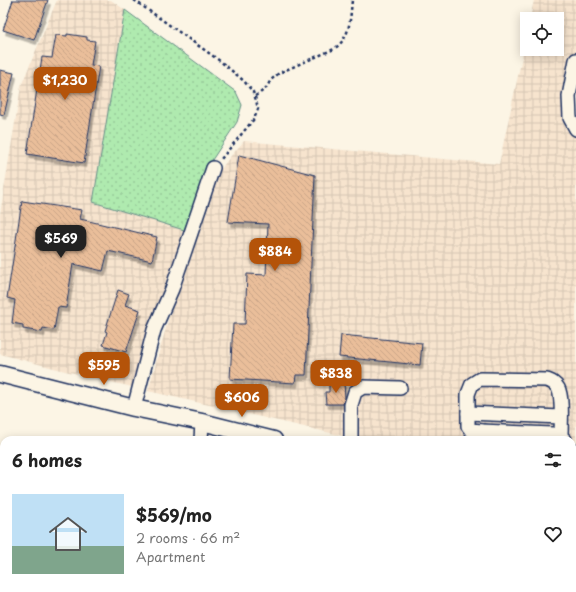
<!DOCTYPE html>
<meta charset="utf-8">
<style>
:root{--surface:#fff;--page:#f6f6f6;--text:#222;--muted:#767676;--accent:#b45309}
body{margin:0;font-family:"Playpen Sans",sans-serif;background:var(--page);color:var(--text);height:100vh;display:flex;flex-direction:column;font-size:15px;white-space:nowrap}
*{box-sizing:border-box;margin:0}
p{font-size:13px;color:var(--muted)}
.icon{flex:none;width:22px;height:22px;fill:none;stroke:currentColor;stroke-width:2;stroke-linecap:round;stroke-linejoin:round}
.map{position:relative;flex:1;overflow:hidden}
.sheet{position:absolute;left:0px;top:436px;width:576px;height:156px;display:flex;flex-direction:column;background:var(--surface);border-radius:12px 12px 0 0;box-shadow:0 2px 10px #0003}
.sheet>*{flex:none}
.controls{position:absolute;left:520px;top:12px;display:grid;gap:8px}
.controls a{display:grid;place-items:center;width:44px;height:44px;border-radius:0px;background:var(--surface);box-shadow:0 2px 10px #0003;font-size:20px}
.price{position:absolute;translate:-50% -34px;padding:0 9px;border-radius:8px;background:var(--accent);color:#fff;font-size:13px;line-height:26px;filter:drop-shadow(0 1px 2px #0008)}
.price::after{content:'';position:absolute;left:50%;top:24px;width:12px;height:9px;margin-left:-6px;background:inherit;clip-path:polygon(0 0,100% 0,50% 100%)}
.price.selected{background:#222;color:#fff}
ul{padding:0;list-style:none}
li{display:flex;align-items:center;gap:12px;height:100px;padding:0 12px}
li span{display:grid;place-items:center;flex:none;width:112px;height:80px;border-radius:0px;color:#555}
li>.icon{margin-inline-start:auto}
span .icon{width:48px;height:48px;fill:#fffc;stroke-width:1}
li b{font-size:17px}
h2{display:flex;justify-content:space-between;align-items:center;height:48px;padding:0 12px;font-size:17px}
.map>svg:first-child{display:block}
.industrial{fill:url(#industrial-grid)}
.grass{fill:url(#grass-dots);stroke:#658c86}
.building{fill:url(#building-back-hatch);stroke:#1b2f5e;filter:url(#shadow)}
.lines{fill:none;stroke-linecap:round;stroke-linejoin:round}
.minor-casing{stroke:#1b2f5e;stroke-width:16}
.major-casing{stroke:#1b2f5e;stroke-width:19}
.path{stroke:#1b2f5e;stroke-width:2.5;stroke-dasharray:3 3;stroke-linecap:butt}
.minor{stroke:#fcf5e5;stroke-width:13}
.major{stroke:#fcf5e5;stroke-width:16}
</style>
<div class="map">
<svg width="576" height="592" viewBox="0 0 576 592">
<defs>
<pattern id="industrial-grid" width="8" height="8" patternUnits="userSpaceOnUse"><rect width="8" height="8" fill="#f7e4ce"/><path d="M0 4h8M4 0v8" fill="none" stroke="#d3c4b3"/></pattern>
<pattern id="grass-dots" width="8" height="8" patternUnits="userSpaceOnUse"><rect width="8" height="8" fill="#afeaaf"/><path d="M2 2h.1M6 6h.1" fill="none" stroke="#96c999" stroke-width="1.8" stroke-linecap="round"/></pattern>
<pattern id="building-back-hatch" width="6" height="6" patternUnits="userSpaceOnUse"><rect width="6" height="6" fill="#eabe9a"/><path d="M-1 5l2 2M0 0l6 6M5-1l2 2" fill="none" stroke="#c8a487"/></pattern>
<filter id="shadow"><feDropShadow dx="2.5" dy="4.5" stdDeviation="0" flood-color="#0004"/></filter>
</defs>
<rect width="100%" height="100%" fill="#fcf5e5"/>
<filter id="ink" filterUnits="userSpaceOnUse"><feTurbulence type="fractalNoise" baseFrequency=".025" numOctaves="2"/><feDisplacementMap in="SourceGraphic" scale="8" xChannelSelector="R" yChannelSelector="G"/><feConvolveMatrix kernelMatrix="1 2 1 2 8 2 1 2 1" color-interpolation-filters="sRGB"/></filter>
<g filter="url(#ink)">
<g class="industrial">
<polygon points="57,0 111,0 125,10 93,202 184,230 171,275 132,387 65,371 0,354 0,214 21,86"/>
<polygon points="534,0 576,0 576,489 572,489 572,440 361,440 148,391 170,314 217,174 230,157 244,141 499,164 527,34 527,49 557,49 557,19 530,19"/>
<polygon points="285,588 405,588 431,592 285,592"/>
</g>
<g class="grass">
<polygon points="125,10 236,92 242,105 237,122 212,160 184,230 93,202"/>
<polygon points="230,588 285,588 285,592 229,592"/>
</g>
<g class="building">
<polygon points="13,0 48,0 34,40 3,30"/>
<polygon points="67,34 87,37 87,40 95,41 91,65 99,66 84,163 27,154 42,57 52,58 56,35 67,36"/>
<polygon points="0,70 14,73 4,115 0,114"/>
<polygon points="239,155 315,175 306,375 296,375 295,383 230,379 233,324 245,324 247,274 266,275 268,224 228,222"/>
<polygon points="22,201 82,210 80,219 157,237 152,261 108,251 103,271 73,264 66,308 58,307 54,330 43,328 42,332 23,329 23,325 12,323 15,300 7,298"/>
<polygon points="118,290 129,294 125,305 140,310 126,352 103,345 107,332 105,331"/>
<polygon points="341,335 422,343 420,365 339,357"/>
<polygon points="344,383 345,398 343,404 326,404 325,392 329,392 329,384"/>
</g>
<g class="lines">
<g class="minor-casing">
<g id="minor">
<polyline points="576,60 569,96 570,118 576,129"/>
<polyline points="134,408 154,330 172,289 213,168"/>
<polyline points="468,413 561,417"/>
<path d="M482 431 471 430 468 426V394L472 384 480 379 547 380C552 382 555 383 558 388 563 397 561 426 561 437"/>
<polyline points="483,439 482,431 553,434 561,437 565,440"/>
<polyline points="201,440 202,422"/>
<polyline points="351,440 351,405 355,392 363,387 400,388"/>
<polyline points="572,450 576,457"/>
<polyline points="192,592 192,588"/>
</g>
</g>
<g class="major-casing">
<g id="major">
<polyline points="0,374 134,408 202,422 274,440"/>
<polyline points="572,513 576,514"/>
</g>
</g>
<g class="path">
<polyline points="134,0 220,61 244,81 253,92 256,100 258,109 254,119 221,159"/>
<path d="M255 96 260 93 266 88 271 80 279 73 334 49C351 37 350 19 352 0"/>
<polyline points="359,588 389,592"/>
</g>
<use href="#minor" class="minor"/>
<use href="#major" class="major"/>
</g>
</g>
</svg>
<div class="controls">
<a><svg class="icon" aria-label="locate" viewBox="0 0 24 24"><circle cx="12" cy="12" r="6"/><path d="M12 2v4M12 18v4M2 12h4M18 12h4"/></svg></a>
</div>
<b class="price" style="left:65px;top:101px">$1,230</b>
<b class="price selected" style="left:61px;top:259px">$569</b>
<b class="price" style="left:275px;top:272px">$884</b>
<b class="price" style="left:104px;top:386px">$595</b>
<b class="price" style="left:336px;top:394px">$838</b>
<b class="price" style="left:242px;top:418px">$606</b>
<section class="sheet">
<h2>6 homes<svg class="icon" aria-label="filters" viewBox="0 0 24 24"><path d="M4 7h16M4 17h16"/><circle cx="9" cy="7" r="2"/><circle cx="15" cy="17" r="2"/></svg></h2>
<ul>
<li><span style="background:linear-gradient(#bfe0f5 65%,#7fa58c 0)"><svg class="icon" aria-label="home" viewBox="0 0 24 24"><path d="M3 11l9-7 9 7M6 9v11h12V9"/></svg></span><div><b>$569/mo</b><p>2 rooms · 66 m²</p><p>Apartment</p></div><svg class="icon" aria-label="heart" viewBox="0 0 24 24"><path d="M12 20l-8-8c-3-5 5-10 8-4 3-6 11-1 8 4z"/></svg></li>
</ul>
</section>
</div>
